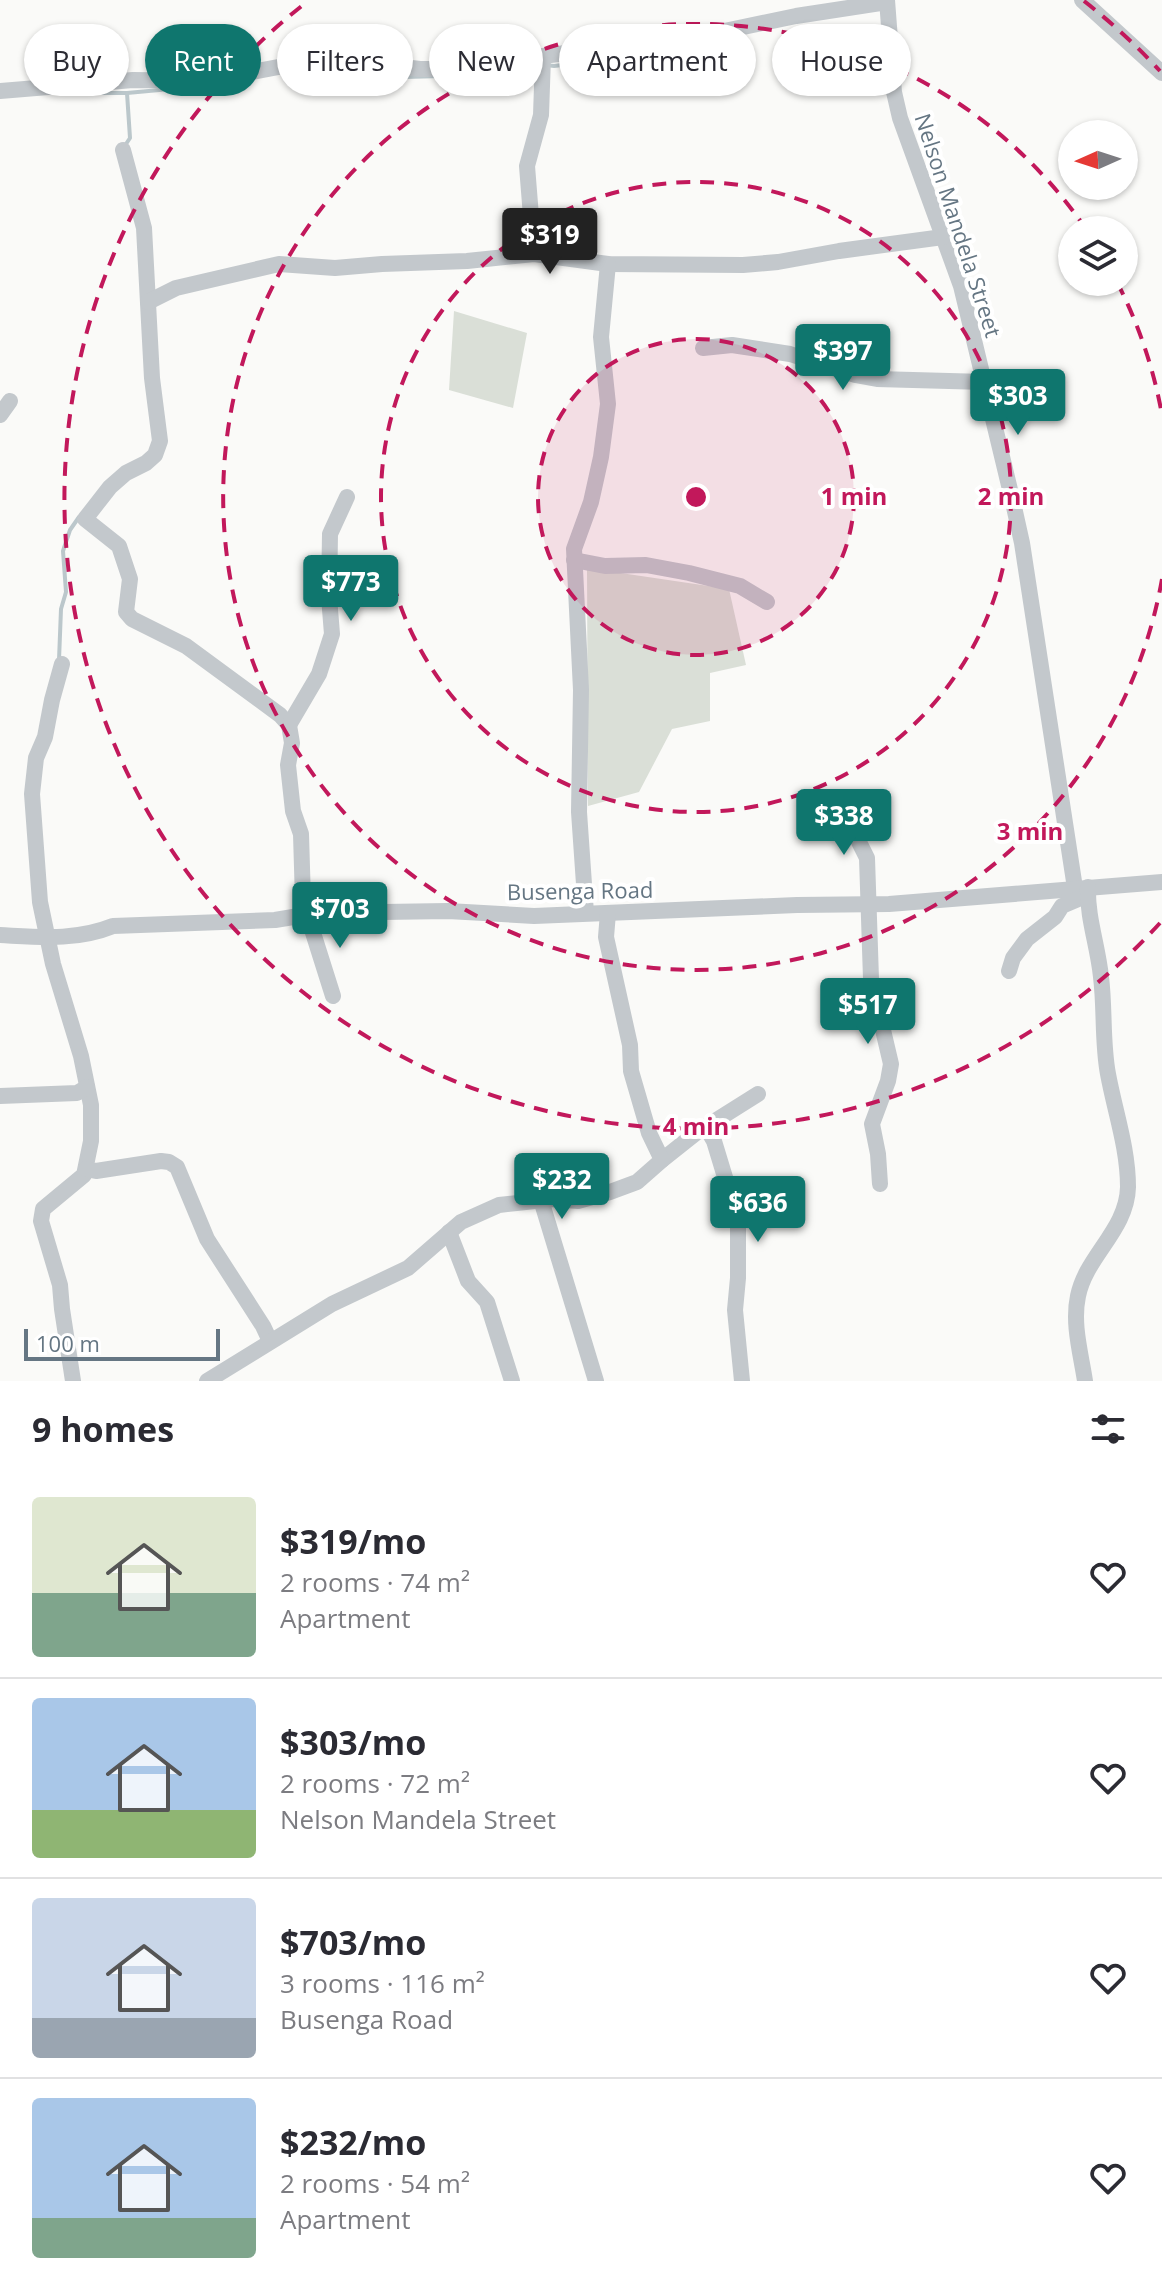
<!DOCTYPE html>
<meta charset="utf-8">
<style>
:root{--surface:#fff;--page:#f7f7f7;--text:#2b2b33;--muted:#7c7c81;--line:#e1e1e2;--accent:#0f766e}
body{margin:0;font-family:"Open Sans",sans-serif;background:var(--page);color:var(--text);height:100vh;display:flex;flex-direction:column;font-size:30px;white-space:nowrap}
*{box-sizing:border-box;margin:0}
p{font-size:26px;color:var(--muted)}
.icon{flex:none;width:44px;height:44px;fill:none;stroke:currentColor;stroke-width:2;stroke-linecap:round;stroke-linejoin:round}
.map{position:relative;height:1381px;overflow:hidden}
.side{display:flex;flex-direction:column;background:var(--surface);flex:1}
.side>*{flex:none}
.banner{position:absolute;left:24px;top:24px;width:1114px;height:72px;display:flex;gap:16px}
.needle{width:52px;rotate:267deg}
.buttons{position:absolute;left:1058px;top:120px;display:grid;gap:16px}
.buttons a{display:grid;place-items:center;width:80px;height:80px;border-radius:50%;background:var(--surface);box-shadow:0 2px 6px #0004;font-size:40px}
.scale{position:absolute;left:24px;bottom:20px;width:196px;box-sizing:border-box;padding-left:8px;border:4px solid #657683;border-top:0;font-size:22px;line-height:28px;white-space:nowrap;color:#657683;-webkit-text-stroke:6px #fff;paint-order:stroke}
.price{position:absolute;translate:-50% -68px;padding:0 18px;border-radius:8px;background:var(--accent);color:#fff;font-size:26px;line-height:52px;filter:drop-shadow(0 2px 4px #0008)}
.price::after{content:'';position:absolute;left:50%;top:48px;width:24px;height:18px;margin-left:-12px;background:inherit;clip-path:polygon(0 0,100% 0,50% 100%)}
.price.selected{background:#222;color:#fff}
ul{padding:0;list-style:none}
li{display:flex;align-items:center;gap:24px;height:200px;padding:0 32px}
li+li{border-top:2px solid var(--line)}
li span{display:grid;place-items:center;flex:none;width:224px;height:160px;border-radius:8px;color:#555}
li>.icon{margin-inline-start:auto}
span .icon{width:96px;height:96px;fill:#fffc;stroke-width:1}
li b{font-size:34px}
h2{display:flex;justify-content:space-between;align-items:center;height:96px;padding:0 32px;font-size:34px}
.chip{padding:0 28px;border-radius:36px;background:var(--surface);box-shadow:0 2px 6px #0004;font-size:28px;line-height:72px}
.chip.selected{background:var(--accent);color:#fff}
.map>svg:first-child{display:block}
.green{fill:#dadfd7}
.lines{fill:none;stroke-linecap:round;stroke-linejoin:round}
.stream{stroke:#bbc7cb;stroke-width:4}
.minor{stroke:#c3c8cc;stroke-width:16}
.ring{fill:none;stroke:#c2185b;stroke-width:4;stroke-dasharray:14 10}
.labels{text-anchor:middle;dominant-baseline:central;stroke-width:8;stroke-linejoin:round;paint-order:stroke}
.street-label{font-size:22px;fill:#657683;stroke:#fff}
.centre{fill:#c2185b;stroke:#fff;stroke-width:4}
.ring-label{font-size:24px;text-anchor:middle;font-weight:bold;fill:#c2185b;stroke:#fff;stroke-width:8;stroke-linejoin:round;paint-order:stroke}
</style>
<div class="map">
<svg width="1162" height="1381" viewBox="0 0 1162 1381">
<rect width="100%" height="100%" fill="#fafaf8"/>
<g class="green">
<polygon points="454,311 527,333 513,408 449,390"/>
<polygon points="587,568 729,589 746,665 710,673 710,721 672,729 639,792 588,806"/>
</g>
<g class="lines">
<g class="stream">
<polyline points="546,65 554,66 687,50"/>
<polyline points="384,73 405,77 442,76"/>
<polyline points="66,93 127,93 181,88"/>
<polyline points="126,144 130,138 127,93"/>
<polyline points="59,660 61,609 66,592 63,551 70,530 79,517"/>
</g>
<g class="minor">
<polyline points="887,0 894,92 900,118 961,286 1012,498 1022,543 1075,888"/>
<polyline points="1082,0 1162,73"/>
<polyline points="0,91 133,80 205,81 310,61 360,62 420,69 445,69 710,34 796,16 887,2"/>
<polyline points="123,150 144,228 152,378 160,441 155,455 146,463 126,473 110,487 85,519 119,546 130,579 126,612 132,619 186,646 280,715 289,725 292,743 288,765 293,811 301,834 303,901 333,996"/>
<polyline points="534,254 527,166 541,115 543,57"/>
<polyline points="148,302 176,288 279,264 335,268 382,264 467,261 534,254 608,264 743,265 778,262 839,251 943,237"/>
<polyline points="703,348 732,345 790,354 855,375 877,379 985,382"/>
<polyline points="0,415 10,401"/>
<polyline points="574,560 605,566 646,565 689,573 740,586 767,602"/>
<polyline points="62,664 52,700 45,737 36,758 32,794 40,902 53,964 81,1056 91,1105 91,1141 84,1175 43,1209 41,1221 60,1285 62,1309 73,1381"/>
<polyline points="289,725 319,674 332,634 329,597 330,534 347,497"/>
<polyline points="840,804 867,858 871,979 891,1064 888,1081 872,1124 878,1154 880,1184"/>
<polyline points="586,913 579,812 581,690 574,549 591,502 601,457 608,404 601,337 608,264"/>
<path d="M0 935C39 937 76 941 113 926L275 920 317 913 448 911 534 916 797 905 889 904 1162 882"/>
<polyline points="1009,971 1013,958 1027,939 1055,917 1062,906 1088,895"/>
<polyline points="0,1096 77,1093 87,1087"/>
<polyline points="706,1127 714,1141 738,1220 738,1278 735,1310 742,1381"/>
<polyline points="662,1160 696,1133 758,1094"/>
<polyline points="86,1169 96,1171 161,1161 169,1162 177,1167 207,1239 263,1326 270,1341"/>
<polyline points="541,1200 596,1381"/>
<polyline points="449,1232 468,1281 487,1302 512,1381"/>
<polyline points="207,1381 332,1304 408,1268 461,1222 499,1205 554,1199 578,1201 610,1192 637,1182 662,1160 649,1133 631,1071 630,1045 606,937 608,913"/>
<path d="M1085 1381C1081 1354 1072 1324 1078 1296 1086 1256 1127 1230 1128 1187 1128 1148 1115 1112 1108 1074 1102 1042 1105 1009 1101 977 1098 946 1087 918 1088 887"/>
</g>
</g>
<circle cx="696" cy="497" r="158" fill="#c2185b" fill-opacity=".12"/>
<g class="ring">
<circle cx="696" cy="497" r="158"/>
<circle cx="696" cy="497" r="315"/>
<path d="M1162 579A473 473 0 1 1 1086 229M1117 282A473 473 0 0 1 1162 415"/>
<path d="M1160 923A630 630 0 1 1 308 1M1084 1A630 630 0 0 1 1160 71"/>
</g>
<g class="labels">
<g class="street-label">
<text transform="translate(959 225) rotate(72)">Nelson Mandela Street</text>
<text transform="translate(580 890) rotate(-1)">Busenga Road</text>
</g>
</g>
<circle cx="696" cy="497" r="12" class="centre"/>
<g class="ring-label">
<text x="854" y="505">1 min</text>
<text x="1011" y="505">2 min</text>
<text x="1030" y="840">3 min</text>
<text x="696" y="1135">4 min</text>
</g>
</svg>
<div class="buttons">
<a><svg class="needle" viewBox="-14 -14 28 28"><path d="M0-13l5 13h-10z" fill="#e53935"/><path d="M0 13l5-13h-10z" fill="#7c7c81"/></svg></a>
<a><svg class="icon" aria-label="layers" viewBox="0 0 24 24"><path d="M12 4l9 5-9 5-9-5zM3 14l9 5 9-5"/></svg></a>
</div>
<div class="scale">100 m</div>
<b class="price selected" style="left:550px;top:276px">$319</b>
<b class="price" style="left:843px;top:392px">$397</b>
<b class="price" style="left:1018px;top:437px">$303</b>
<b class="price" style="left:351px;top:623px">$773</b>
<b class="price" style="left:844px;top:857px">$338</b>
<b class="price" style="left:340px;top:950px">$703</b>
<b class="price" style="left:868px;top:1046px">$517</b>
<b class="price" style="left:562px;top:1221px">$232</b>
<b class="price" style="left:758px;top:1244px">$636</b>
<div class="banner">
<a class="chip">Buy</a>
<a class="chip selected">Rent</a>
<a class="chip">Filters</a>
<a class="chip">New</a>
<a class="chip">Apartment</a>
<a class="chip">House</a>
</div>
</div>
<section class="side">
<h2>9 homes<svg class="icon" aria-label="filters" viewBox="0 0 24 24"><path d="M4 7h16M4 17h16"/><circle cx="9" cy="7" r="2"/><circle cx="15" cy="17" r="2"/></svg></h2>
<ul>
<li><span style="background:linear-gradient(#dfe7d0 60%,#7fa58c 0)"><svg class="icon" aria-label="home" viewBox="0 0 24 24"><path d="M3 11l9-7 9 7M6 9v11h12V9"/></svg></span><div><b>$319/mo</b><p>2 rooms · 74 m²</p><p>Apartment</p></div><svg class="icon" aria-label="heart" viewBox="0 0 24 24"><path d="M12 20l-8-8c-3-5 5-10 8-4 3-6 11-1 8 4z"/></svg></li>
<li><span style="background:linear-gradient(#a9c7e8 70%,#8fb573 0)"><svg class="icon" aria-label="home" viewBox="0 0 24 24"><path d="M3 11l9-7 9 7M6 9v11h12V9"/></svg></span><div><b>$303/mo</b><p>2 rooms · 72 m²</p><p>Nelson Mandela Street</p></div><svg class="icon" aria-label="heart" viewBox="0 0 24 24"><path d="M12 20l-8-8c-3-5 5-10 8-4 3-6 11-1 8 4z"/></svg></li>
<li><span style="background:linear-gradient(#c9d6e8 75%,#9aa5b1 0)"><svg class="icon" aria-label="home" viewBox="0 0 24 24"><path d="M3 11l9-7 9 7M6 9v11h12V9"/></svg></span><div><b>$703/mo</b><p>3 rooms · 116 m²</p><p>Busenga Road</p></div><svg class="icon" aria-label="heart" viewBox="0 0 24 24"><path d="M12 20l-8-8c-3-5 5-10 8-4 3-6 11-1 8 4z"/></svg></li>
<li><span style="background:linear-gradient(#a9c7e8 75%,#7fa58c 0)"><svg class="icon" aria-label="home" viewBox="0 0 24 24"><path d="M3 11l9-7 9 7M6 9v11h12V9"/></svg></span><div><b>$232/mo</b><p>2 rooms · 54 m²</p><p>Apartment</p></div><svg class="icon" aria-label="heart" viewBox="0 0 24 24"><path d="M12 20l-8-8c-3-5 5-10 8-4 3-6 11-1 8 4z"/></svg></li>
</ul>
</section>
